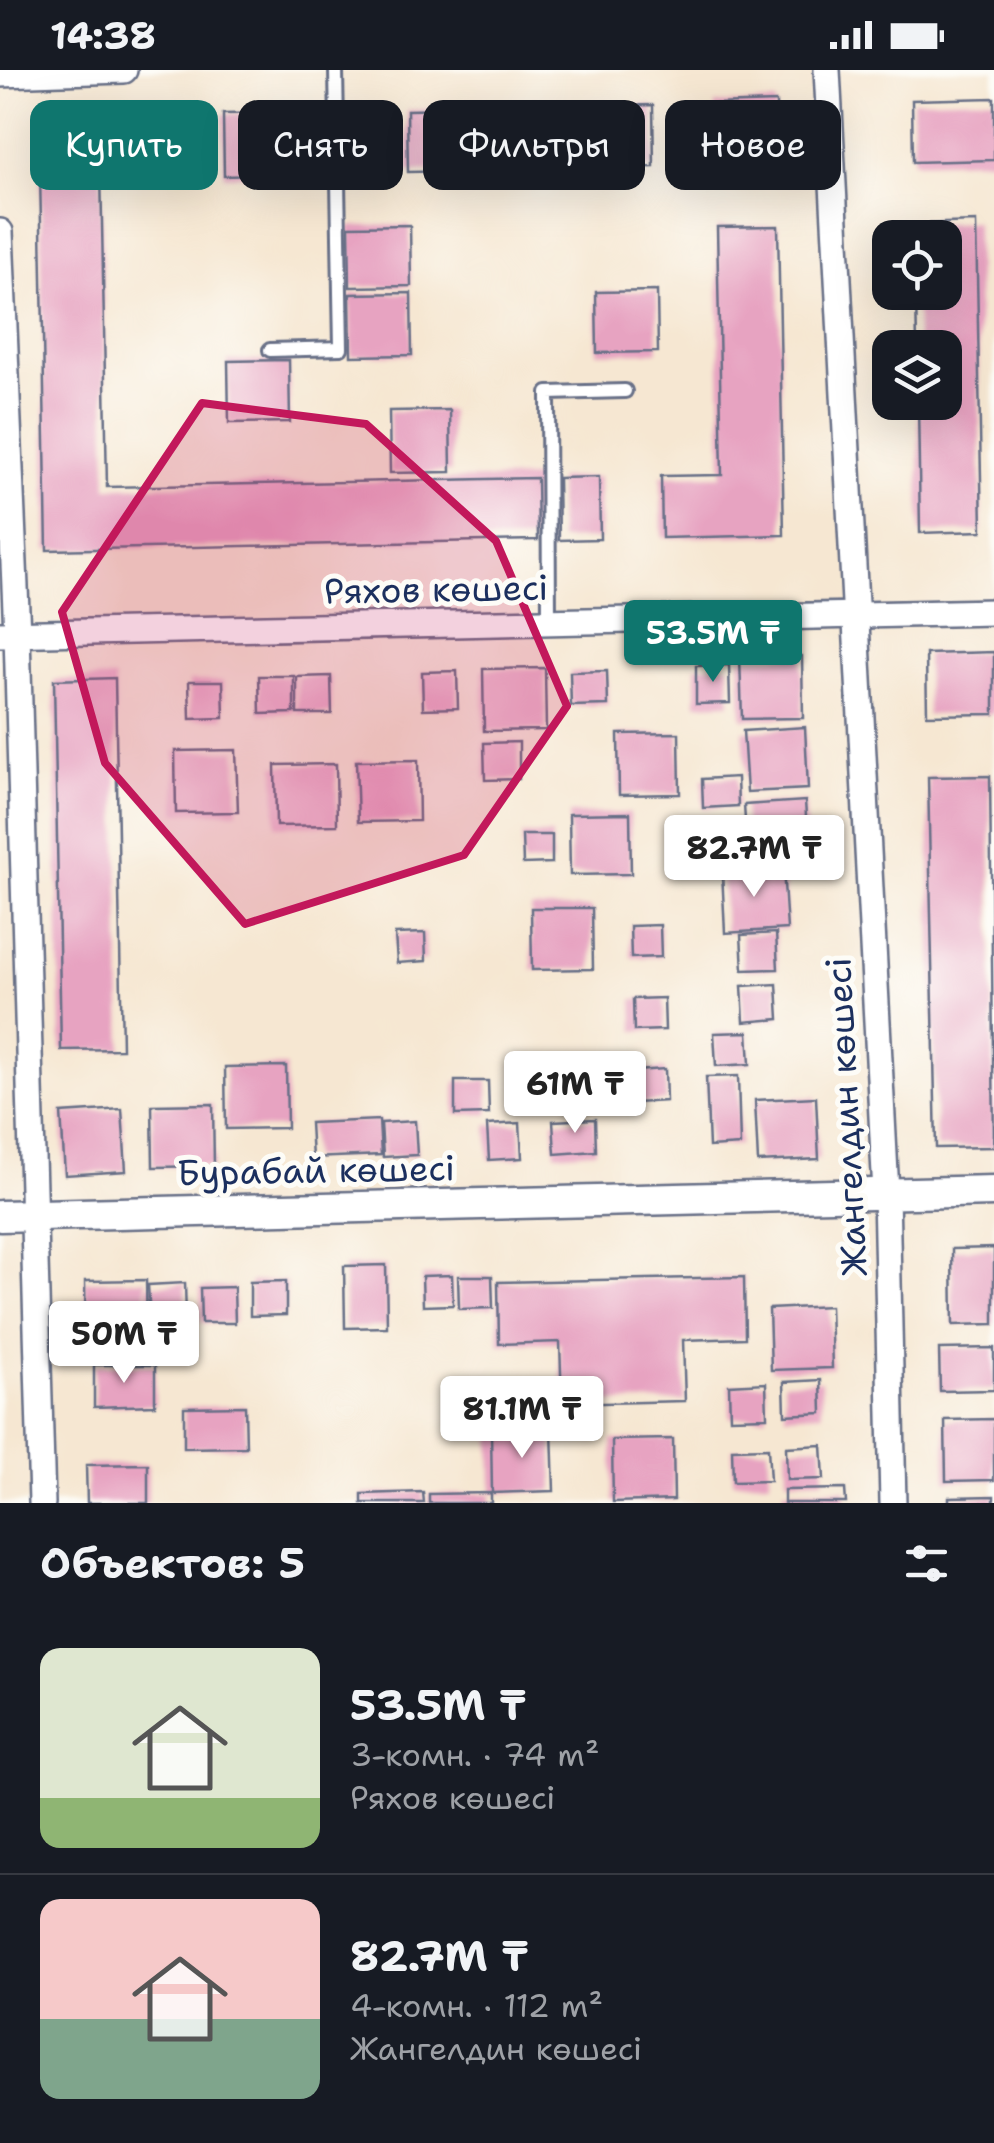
<!DOCTYPE html>
<html lang="ru">
<meta charset="utf-8">
<style>
:root{--surface:#171b24;--page:#242831;--text:#f1f3f6;--muted:#9ea1a6;--line:#363941;--accent:#0f766e}
body{margin:0;font-family:"Shantell Sans",sans-serif;background:var(--page);color:var(--text);height:100vh;display:flex;flex-direction:column;font-size:38px;white-space:nowrap}
*{box-sizing:border-box;margin:0}
p{font-size:32px;color:var(--muted)}
.icon{flex:none;width:55px;height:55px;fill:none;stroke:currentColor;stroke-width:2;stroke-linecap:round;stroke-linejoin:round}
.map{position:relative;height:1433px;overflow:hidden}
.details{display:flex;flex-direction:column;background:var(--surface);flex:1}
.details>*{flex:none}
.top-card{position:absolute;left:30px;top:30px;width:935px;height:90px;display:flex;gap:20px}
.controls{position:absolute;left:872px;top:150px;display:grid;gap:20px}
.controls a{display:grid;place-items:center;width:90px;height:90px;border-radius:20px;background:var(--surface);box-shadow:0 10px 40px #0002;font-size:50px}
.price{position:absolute;translate:-50% -85px;padding:0 22px;border-radius:10px;background:#fff;color:#222;font-size:32px;line-height:65px;filter:drop-shadow(0 2px 5px #0008)}
.price::after{content:'';position:absolute;left:50%;top:60px;width:30px;height:22px;margin-left:-15px;background:inherit;clip-path:polygon(0 0,100% 0,50% 100%)}
.price.selected{background:var(--accent);color:#fff}
ul{padding:0;list-style:none}
li{display:flex;align-items:center;gap:30px;height:250px;padding:0 40px}
li+li{border-top:2px solid var(--line)}
li span{display:grid;place-items:center;flex:none;width:280px;height:200px;border-radius:20px;color:#555}
li>.icon{margin-inline-start:auto}
span .icon{width:120px;height:120px;fill:#fffc;stroke-width:1}
li b{font-size:42px}
h2{display:flex;justify-content:space-between;align-items:center;height:120px;padding:0 40px;font-size:42px}
.pill{padding:0 35px;border-radius:20px;background:var(--surface);box-shadow:0 10px 40px #0002;font-size:35px;line-height:90px}
.pill.selected{background:var(--accent);color:#fff}
.status{display:flex;justify-content:space-between;align-items:center;height:70px;padding:0 50px;background:var(--surface);direction:ltr}
.status svg{height:28px;fill:currentColor}
.map>svg:first-child{display:block}
.building{fill:#e7a3c1}
.lines{fill:none;stroke-linecap:round;stroke-linejoin:round}
.service-casing{stroke:#686f87;stroke-width:18}
.minor-casing{stroke:#686f87;stroke-width:30}
.tertiary-casing{stroke:#686f87;stroke-width:35}
.service{stroke:#fff;stroke-width:12}
.minor{stroke:#fff;stroke-width:25}
.tertiary{stroke:#fff;stroke-width:30}
.marked{fill:#c2185b;fill-opacity:0.2;stroke:#c2185b;stroke-width:8;stroke-linejoin:round}
.labels{text-anchor:middle;dominant-baseline:central;stroke-width:10;stroke-linejoin:round;paint-order:stroke}
.street-label{font-size:35px;fill:#1b2f5e;stroke:#fdfcf7}
</style>
<div class="status"><b>14:38</b><svg viewBox="0 0 49 12"><path d="M0 12V9h3v3zM5 12V6h3v6zM10 12V3h3v9zM15 12V0h3v12zM26 1h20v11H26zM47 4h2v5h-2z"/></svg></div>
<div class="map">
<svg width="994" height="1433" viewBox="0 0 994 1433">
<rect width="100%" height="100%" fill="#fdfcf7"/>
<filter id="ink" filterUnits="userSpaceOnUse"><feTurbulence type="fractalNoise" baseFrequency=".01" numOctaves="2"/><feDisplacementMap in="SourceGraphic" scale="20" xChannelSelector="R" yChannelSelector="G"/><feConvolveMatrix kernelMatrix="1 2 1 2 8 2 1 2 1" color-interpolation-filters="sRGB"/></filter>
<filter id="wash" filterUnits="userSpaceOnUse"><feTurbulence type="fractalNoise" baseFrequency=".0048" numOctaves="4" result="noise"/><feDisplacementMap in="SourceGraphic" scale="40" xChannelSelector="R" yChannelSelector="G"/><feGaussianBlur stdDeviation="2.25" result="paint"/><feColorMatrix in="noise" values="0 0 0 0 0 0 0 0 0 0 0 0 0 0 0 0 0 1.4 0 .05"/><feComposite in="paint" operator="in"/></filter>
<g filter="url(#wash)">
<rect width="100%" height="100%" fill="#f6e7d2"/>
<g id="blocks">
<g class="building">
<polygon points="994,28 994,90 913,92 912,30"/>
<polygon points="776,32 777,94 716,95 715,34"/>
<polygon points="653,35 654,97 408,102 407,40"/>
<polygon points="326,42 327,103 224,106 223,44"/>
<polygon points="100,46 107,417 537,408 538,470 47,480 39,48"/>
<polygon points="976,152 982,461 920,463 918,332 945,332 945,278 917,278 916,222 945,222 945,168 915,168 914,154"/>
<polygon points="410,155 411,216 350,217 349,156"/>
<polygon points="778,156 784,465 662,468 661,406 722,405 717,157"/>
<polygon points="657,221 658,282 597,283 596,222"/>
<polygon points="411,223 412,285 351,286 350,224"/>
<polygon points="289,290 290,352 229,353 228,291"/>
<polygon points="450,340 451,402 390,403 389,341"/>
<polygon points="599,407 600,469 559,470 558,408"/>
<polygon points="994,582 994,644 927,645 926,584"/>
<polygon points="802,586 803,648 742,649 740,587"/>
<polygon points="729,595 730,633 696,634 696,596"/>
<polygon points="545,598 546,660 484,661 483,599"/>
<polygon points="457,601 458,638 423,639 422,602"/>
<polygon points="607,601 608,635 571,636 570,602"/>
<polygon points="259,606 294,606 294,643 260,644"/>
<polygon points="331,606 332,644 297,644 297,607"/>
<polygon points="115,608 122,979 61,980 54,610"/>
<polygon points="189,611 223,611 224,648 190,649"/>
<polygon points="805,657 808,719 747,722 743,661"/>
<polygon points="679,663 680,724 619,725 618,664"/>
<polygon points="519,672 519,709 485,710 484,673"/>
<polygon points="236,680 238,742 176,743 175,681"/>
<polygon points="418,690 419,751 358,752 356,691"/>
<polygon points="336,694 337,755 276,756 275,695"/>
<polygon points="990,706 994,1077 936,1078 928,707"/>
<polygon points="737,707 738,736 703,738 702,709"/>
<polygon points="805,731 809,793 748,796 744,735"/>
<polygon points="630,743 631,804 570,805 569,744"/>
<polygon points="522,765 552,765 552,793 523,794"/>
<polygon points="783,798 787,859 725,863 722,801"/>
<polygon points="531,838 592,838 593,899 532,900"/>
<polygon points="660,855 661,887 631,888 630,856"/>
<polygon points="425,863 426,891 397,893 395,864"/>
<polygon points="776,863 778,899 743,900 741,865"/>
<polygon points="777,914 779,949 744,952 742,916"/>
<polygon points="664,928 665,960 634,961 633,929"/>
<polygon points="748,962 750,994 716,996 714,963"/>
<polygon points="286,996 287,1058 226,1059 225,997"/>
<polygon points="665,999 666,1031 636,1033 635,1001"/>
<polygon points="738,1006 740,1075 709,1077 706,1007"/>
<polygon points="455,1011 488,1011 489,1044 455,1045"/>
<polygon points="816,1027 819,1089 758,1092 755,1030"/>
<polygon points="213,1034 214,1096 153,1097 152,1035"/>
<polygon points="122,1039 126,1101 65,1105 61,1043"/>
<polygon points="595,1049 596,1081 555,1084 553,1051"/>
<polygon points="379,1050 381,1085 312,1088 310,1053"/>
<polygon points="415,1051 417,1085 383,1087 381,1053"/>
<polygon points="520,1053 522,1088 489,1090 487,1055"/>
<polygon points="994,1178 994,1254 953,1255 952,1179"/>
<polygon points="386,1195 387,1257 345,1258 344,1196"/>
<polygon points="452,1205 453,1235 423,1236 422,1206"/>
<polygon points="458,1206 492,1206 493,1238 459,1239"/>
<polygon points="744,1207 745,1268 683,1270 685,1331 562,1334 560,1272 499,1274 498,1212"/>
<polygon points="146,1210 147,1271 86,1273 85,1211"/>
<polygon points="286,1211 286,1245 250,1246 250,1212"/>
<polygon points="185,1213 186,1247 150,1248 148,1215"/>
<polygon points="234,1217 235,1253 201,1253 200,1218"/>
<polygon points="830,1236 832,1298 771,1300 769,1239"/>
<polygon points="994,1278 994,1320 940,1321 939,1279"/>
<polygon points="94,1295 155,1295 155,1335 94,1337"/>
<polygon points="821,1310 822,1343 785,1345 784,1312"/>
<polygon points="766,1313 767,1347 730,1348 729,1315"/>
<polygon points="245,1336 246,1377 184,1378 184,1337"/>
<polygon points="994,1349 994,1410 946,1411 945,1350"/>
<polygon points="552,1360 554,1421 492,1423 491,1361"/>
<polygon points="673,1369 674,1430 613,1432 612,1370"/>
<polygon points="822,1375 824,1409 787,1410 786,1377"/>
<polygon points="768,1378 770,1411 733,1412 732,1379"/>
<polygon points="148,1394 148,1433 87,1433 86,1395"/>
<polygon points="845,1419 846,1433 784,1433 784,1420"/>
<polygon points="423,1422 424,1433 362,1433 362,1424"/>
<polygon points="491,1423 491,1433 429,1433 429,1424"/>
<polygon points="994,1426 994,1433 949,1433 949,1427"/>
</g>
</g>
</g>
<g filter="url(#ink)">
<use href="#blocks" fill-opacity="0" stroke="#686f87" stroke-width="2.5"/>
<g class="lines">
<g class="service-casing">
<g id="service">
<polyline points="270,280 341,278 336,0"/>
<polyline points="549,552 548,323 625,321"/>
</g>
</g>
<g class="minor-casing">
<g id="minor">
<polyline points="827,0 886,1123 893,1433"/>
<polyline points="0,4 124,0"/>
<polyline points="0,162 17,564 42,1433"/>
<polyline points="0,564 994,542"/>
</g>
</g>
<g class="tertiary-casing">
<polyline id="tertiary" points="0,1146 994,1121"/>
</g>
<use href="#service" class="service"/>
<use href="#minor" class="minor"/>
<use href="#tertiary" class="tertiary"/>
</g>
</g>
<path class="marked" d="M202 333 366 354 496 471 567 636 464 785 245 854 105 693 62 542Z"/>
<g class="labels">
<g class="street-label">
<text transform="translate(436 519) rotate(-1)">Ряхов көшесі</text>
<text transform="translate(846 1047) rotate(-93)">Жангелдин көшесі</text>
<text transform="translate(316 1100) rotate(-1)">Бурабай көшесі</text>
</g>
</g>
</svg>
<div class="controls">
<a><svg class="icon" aria-label="locate" viewBox="0 0 24 24"><circle cx="12" cy="12" r="6"/><path d="M12 2v4M12 18v4M2 12h4M18 12h4"/></svg></a>
<a><svg class="icon" aria-label="layers" viewBox="0 0 24 24"><path d="M12 4l9 5-9 5-9-5zM3 14l9 5 9-5"/></svg></a>
</div>
<b class="price selected" style="left:713px;top:615px">53.5M ₸</b>
<b class="price" style="left:754px;top:830px">82.7M ₸</b>
<b class="price" style="left:575px;top:1066px">61M ₸</b>
<b class="price" style="left:124px;top:1316px">50M ₸</b>
<b class="price" style="left:522px;top:1391px">81.1M ₸</b>
<div class="top-card">
<a class="pill selected">Купить</a>
<a class="pill">Снять</a>
<a class="pill">Фильтры</a>
<a class="pill">Новое</a>
</div>
</div>
<section class="details">
<h2>Объектов: 5<svg class="icon" aria-label="filters" viewBox="0 0 24 24"><path d="M4 7h16M4 17h16"/><circle cx="9" cy="7" r="2"/><circle cx="15" cy="17" r="2"/></svg></h2>
<ul>
<li><span style="background:linear-gradient(#dfe7d0 75%,#8fb573 0)"><svg class="icon" aria-label="home" viewBox="0 0 24 24"><path d="M3 11l9-7 9 7M6 9v11h12V9"/></svg></span><div><b>53.5M ₸</b><p>3-комн. · 74 m²</p><p>Ряхов көшесі</p></div></li>
<li><span style="background:linear-gradient(#f6c9c9 60%,#7fa58c 0)"><svg class="icon" aria-label="home" viewBox="0 0 24 24"><path d="M3 11l9-7 9 7M6 9v11h12V9"/></svg></span><div><b>82.7M ₸</b><p>4-комн. · 112 m²</p><p>Жангелдин көшесі</p></div></li>
</ul>
</section>
